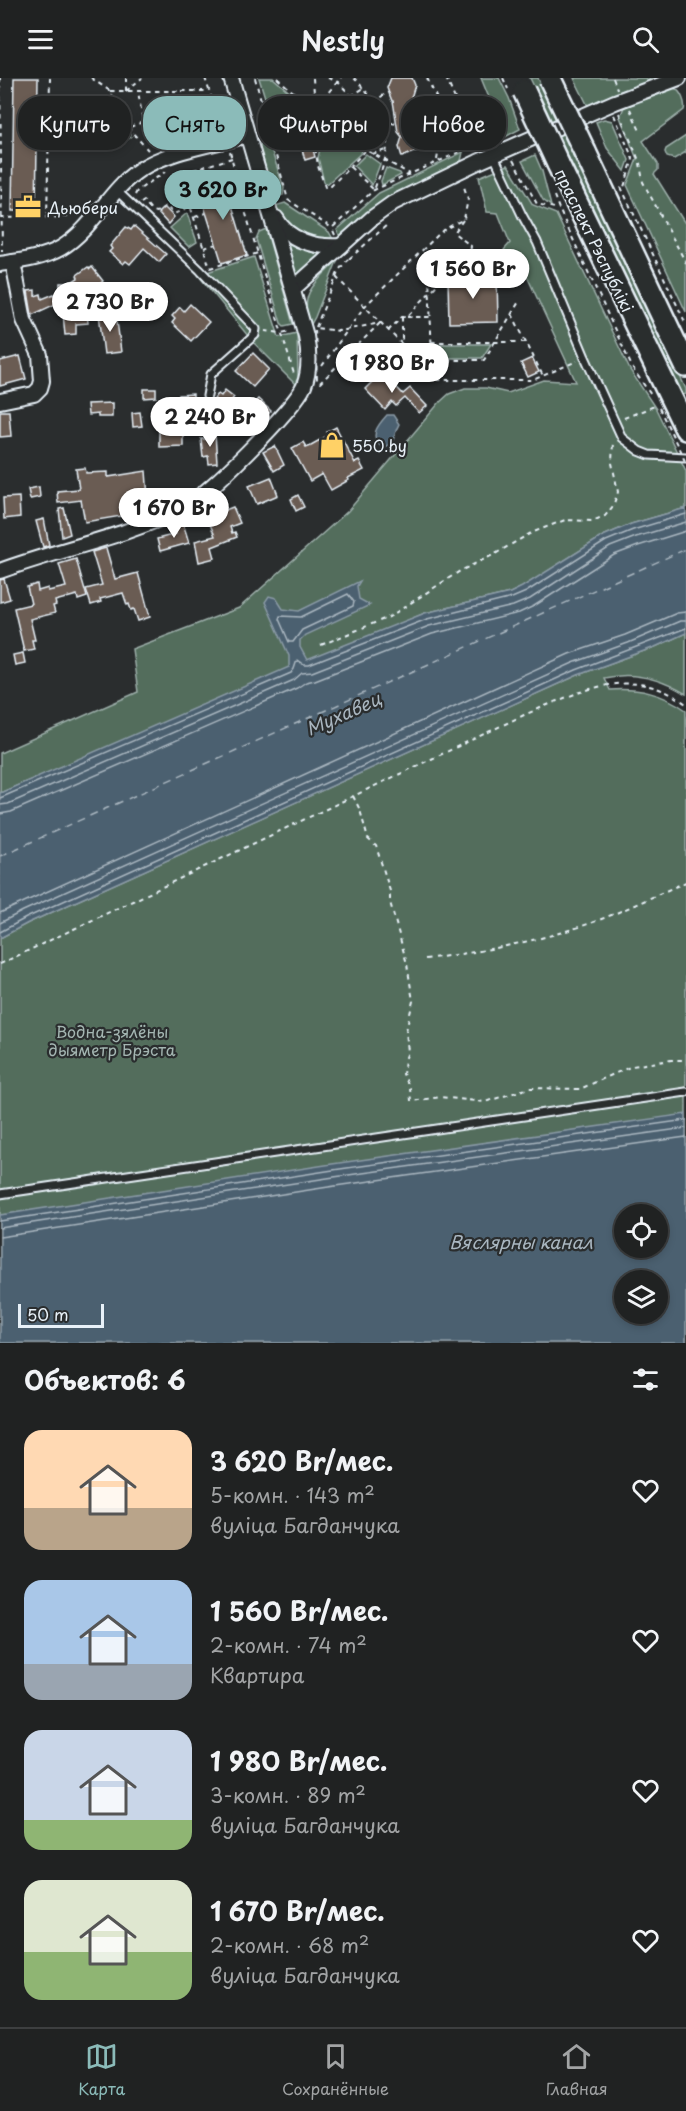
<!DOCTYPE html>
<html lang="ru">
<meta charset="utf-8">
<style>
:root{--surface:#202222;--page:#2d2f2f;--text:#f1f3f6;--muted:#a2a4a5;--line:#3d3f40;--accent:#8bbbb9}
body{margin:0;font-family:"Playpen Sans",sans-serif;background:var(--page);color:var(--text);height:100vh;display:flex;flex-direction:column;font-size:22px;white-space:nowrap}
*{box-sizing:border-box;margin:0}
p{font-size:20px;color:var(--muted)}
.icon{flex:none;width:33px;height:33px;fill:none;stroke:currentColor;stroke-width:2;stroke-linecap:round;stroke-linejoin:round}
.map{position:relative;height:1265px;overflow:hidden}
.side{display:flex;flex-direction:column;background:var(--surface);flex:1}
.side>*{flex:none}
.top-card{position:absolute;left:18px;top:18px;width:651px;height:54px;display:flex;gap:12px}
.tools{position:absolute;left:614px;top:1126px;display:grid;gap:12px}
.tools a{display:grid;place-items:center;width:54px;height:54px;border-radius:50%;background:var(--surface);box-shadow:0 3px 9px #0003,0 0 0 2px var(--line);font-size:30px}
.scale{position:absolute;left:18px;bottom:15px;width:86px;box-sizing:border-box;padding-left:6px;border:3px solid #e8f1f8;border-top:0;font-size:16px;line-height:21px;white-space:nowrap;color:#e8f1f8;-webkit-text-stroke:4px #2a2d2e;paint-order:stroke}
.price{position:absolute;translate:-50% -51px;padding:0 14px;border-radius:21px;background:#fff;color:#222;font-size:20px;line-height:39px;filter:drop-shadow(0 2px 3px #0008)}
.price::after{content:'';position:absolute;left:50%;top:36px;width:18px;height:14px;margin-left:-9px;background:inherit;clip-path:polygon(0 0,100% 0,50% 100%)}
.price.selected{background:var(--accent);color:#111}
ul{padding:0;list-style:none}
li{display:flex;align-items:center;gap:18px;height:150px;padding:0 24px}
li span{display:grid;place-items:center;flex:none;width:168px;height:120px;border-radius:18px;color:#555}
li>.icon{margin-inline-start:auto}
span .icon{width:72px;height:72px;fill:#fffc;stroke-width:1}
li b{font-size:26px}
h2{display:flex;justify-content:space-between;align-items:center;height:72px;padding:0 24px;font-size:26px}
.pill{padding:0 21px;border-radius:24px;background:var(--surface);box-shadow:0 3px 9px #0003,0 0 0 2px var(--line);font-size:21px;line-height:54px}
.pill.selected{background:var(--accent);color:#111}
header{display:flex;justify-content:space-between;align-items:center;height:78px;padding:0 24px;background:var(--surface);font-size:27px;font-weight:600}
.menu{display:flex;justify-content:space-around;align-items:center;height:84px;border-top:2px solid var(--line);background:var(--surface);font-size:16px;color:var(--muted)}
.menu a{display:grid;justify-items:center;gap:3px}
.menu .selected{color:var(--accent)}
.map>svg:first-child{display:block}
.green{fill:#526d5c;stroke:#9dafaa;stroke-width:1.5;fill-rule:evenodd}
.water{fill:#4c606f;stroke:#8a9aa6;stroke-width:1.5;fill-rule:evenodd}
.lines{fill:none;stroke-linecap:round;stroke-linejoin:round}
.shore{stroke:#aab7c1;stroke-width:1.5}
.ferry{stroke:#aab7c1;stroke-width:1.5;stroke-dasharray:8 6;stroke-linecap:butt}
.building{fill:#6b5b53;stroke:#e8f1f8;stroke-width:1.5}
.service-casing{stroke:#e8f1f8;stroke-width:11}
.minor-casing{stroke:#e8f1f8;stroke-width:18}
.trunk-casing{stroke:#e8f1f8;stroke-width:26}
.path{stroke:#e8f1f8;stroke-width:2;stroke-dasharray:4.5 4.5;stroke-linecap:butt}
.service{stroke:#2a2d2e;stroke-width:7}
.minor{stroke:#2a2d2e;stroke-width:14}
.trunk{stroke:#2a2d2e;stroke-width:21}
.trunk-bridge-casing{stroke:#e8f1f8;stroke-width:26;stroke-linecap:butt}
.path-bridge{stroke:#e8f1f8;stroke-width:2;stroke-dasharray:4.5 4.5;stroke-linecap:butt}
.trunk-bridge{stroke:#2a2d2e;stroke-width:21}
.labels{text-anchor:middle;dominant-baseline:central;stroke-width:4.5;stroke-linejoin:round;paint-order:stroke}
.poi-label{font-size:16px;fill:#e8f1f8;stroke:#2a2d2e;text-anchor:start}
.street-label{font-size:16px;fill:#e8f1f8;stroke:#2a2d2e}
.park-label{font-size:16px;fill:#a4b6b2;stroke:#2a2d2e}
.water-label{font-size:18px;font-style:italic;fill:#aab7c1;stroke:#2a2d2e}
</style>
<header><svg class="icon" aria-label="menu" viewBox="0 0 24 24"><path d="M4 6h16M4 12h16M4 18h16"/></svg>Nestly<svg class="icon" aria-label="search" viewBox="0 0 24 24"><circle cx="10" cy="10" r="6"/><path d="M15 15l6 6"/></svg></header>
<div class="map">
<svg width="686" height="1265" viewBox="0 0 686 1265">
<rect width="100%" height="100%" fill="#2a2d2e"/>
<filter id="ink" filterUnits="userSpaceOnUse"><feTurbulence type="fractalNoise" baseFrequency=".0167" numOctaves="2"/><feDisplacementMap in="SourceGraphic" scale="12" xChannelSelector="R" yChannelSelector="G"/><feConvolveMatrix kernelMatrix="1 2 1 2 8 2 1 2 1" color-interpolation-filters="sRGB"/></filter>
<g filter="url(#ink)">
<g class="green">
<polygon points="259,0 273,0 300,23 297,34 271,39"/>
<polygon points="481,0 499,0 509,20 520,51 505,59"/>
<polygon points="530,0 538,0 686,311 686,316 681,318"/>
<polygon points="574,0 658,0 588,28"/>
<path d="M674 10C681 13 686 25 684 32L643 63 658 86V92L654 96 686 147V234L627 107 637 81 620 39 624 29Z"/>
<polygon points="116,34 131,59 123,64 111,46 110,38"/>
<polygon points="604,41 612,43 629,82 625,93 607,70 596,44"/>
<polygon points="499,53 504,63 482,74 477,64"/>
<polygon points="333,54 361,71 362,74 327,106 324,104 318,80 321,65"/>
<polygon points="266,56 284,110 283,117 274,120 260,71 261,63"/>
<polygon points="686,58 686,74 674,81 667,79 665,74 666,71"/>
<polygon points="463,74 461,83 454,88 386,121 370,132 340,159 337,152 379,115"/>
<polygon points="366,76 380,86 372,107 354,88"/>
<polygon points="535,77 542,93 551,128 543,122 522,83"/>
<polygon points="508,87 533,127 556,136 630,292 656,331 686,393 686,430 631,446 603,458 523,509 510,515 425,535 0,715 0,675 138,614 132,571 239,530 348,433 439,325 449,316 465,310 486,310 508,315 544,302 576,304 526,196 518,200 504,172 510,165 498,135 487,134 479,99"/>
<polygon points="386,90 400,95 401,97 382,107 381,103"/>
<path d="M285 125 329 154 334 163C310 166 286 149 275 128Z"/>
<polygon points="187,135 197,164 189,169 170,150"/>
<polygon points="266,151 293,246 284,248 281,245 256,161 259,154"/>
<path d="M291 164C301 167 316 169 320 179L300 198 297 197 294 193 288 169Z"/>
<polygon points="254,179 279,259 297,255 298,299 295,306 253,264 198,197"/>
<path d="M337 183 315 239 311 246C297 216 317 203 337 183Z"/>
<polygon points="434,266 491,266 482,280 434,280"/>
<path d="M686 555V616C660 600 634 593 604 600L610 612C639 610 662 615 686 632V1265H0V860L28 845 578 597 655 569ZM624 1137H657V1170H624ZM624 1203H657V1236H624Z"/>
</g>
<g class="water">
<path d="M387 337H393L399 346C392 358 398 362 383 370 368 359 377 348 387 337Z"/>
<polygon points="686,430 686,555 655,569 578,597 28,845 0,860 0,715 289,589 289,578 265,524 269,518 276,520 283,531 299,533 360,503 357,508 359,521 370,527 305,557 300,562 300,569 307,582 425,535 510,515 522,509 603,458 631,446"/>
<path d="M686 1036V1265H0V1137L332 1086ZM624 1137H657V1170H624ZM624 1203H657V1236H624Z"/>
</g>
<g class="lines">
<g class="shore">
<polygon points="348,516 354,524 353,528 302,552 293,564 289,564 279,541 280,538 301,539"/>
<polyline points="0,720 291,595 294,591 297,582 304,587 309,587 427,541 512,520 526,514 606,463 633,452 686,436"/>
<polyline points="0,727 8,726 294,602 302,595 312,594 429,548 513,528 530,521 610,469 636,459 686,444"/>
<polyline points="0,736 11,734 297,610 306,604 315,602 432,556 519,535 534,528 614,477 638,468 686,453"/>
<polyline points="0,835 569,576 625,557 677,535 686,534"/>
<polyline points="0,845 23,833 573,585 628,565 680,543 686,543"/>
<polyline points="0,854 26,840 576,592 686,550"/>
<polyline points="0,1143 333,1092 686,1042"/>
<polyline points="0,1150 334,1099 686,1050"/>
<polyline points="0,1159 335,1108 686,1059"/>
</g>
<polyline class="ferry" points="0,778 686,471"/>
</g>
<g class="building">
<polygon points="14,0 38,0 36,133 12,133"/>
<polygon points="391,0 412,0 415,7 411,20 422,26 424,29 428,29 435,37 435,49 429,55 429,63 421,64 419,72 402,79 399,69 402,59 398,54 393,23 392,23 387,10"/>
<polygon points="107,24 113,34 103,41 96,32"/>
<polygon points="305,41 315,79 305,82 299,61 295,62 290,46"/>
<polygon points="224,101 247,177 222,185 198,109"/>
<polygon points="164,129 174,139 168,146 158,135"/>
<polygon points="134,148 166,176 159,184 144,170 130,186 126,183 123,186 109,174 112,171 110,168 126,149 131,152"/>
<polygon points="88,189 90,191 92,189 103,203 99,207 103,210 95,217 60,217 60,205 70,205 78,200 77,197"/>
<polygon points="497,199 498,244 449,245 448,200"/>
<polygon points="35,212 35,218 41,216 42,221 54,216 58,225 32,237 28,213"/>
<polygon points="190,226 209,244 191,263 172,245 175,241 172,238 180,229 184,233"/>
<polygon points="87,234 88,245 76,246 76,256 65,257 63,235"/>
<polygon points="116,235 121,274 104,276 99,236"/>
<polygon points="253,275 269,291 253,309 236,293"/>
<polygon points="20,278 26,301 0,308 0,283"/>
<polygon points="532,280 539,294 528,299 521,285"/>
<polygon points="382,294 403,316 410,310 427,328 419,335 405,320 396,328 392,324 385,332 365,311"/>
<polygon points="144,311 156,311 156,319 144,320"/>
<polygon points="225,312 234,319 222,336 179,334 179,317 193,316 193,324 212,324 218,316 221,318"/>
<polygon points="258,321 271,333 262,342 249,330"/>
<polygon points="112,325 112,339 98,339 98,336 88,337 87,326"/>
<polygon points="0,333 9,333 11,358 0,359"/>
<polygon points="140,334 142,348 133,349 132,335"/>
<rect x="227" y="335" width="10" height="9"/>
<polygon points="164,342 183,342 183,368 159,369 159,346 164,346"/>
<polygon points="336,349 355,385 359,383 364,392 348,400 349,402 331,412 322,396 310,403 292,370 303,364 306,369 311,367 329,357 327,354"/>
<polygon points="207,356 215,356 217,385 209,386 208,378 203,379 201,361 207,361"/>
<polygon points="275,368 284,387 274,393 263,374"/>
<polygon points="85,390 86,395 108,394 108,399 146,393 148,420 138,422 140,435 85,444 81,422 58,425 57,413 79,411 76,391"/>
<polygon points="271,399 278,417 257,426 249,408"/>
<polygon points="39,409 40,419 30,421 28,411"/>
<polygon points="298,417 304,429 296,433 291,421"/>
<polygon points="19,419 20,439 4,441 3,420"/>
<polygon points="233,429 240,445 230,449 232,455 235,454 237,459 212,469 215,480 199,484 195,463 215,458 207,439"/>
<polygon points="64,430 70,456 62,459 59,431"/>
<polygon points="44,441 49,467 43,469 36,443"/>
<polygon points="183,445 189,465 160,473 157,461 176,456 173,448"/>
<polygon points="106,470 115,501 138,495 150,539 138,543 134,531 131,532 129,526 127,527 123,515 100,521 101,524 91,527 86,511 102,507 92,474"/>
<polygon points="76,481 87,519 78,522 77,517 55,523 56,527 53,528 55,535 30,541 35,562 32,562 34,571 24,573 14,530 31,526 27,509 37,506 38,513 48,510 48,513 66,509 59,486"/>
<polygon points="4,501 10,521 0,524 0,502"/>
<polygon points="23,575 25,585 15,587 13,577"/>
</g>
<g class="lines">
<g class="service-casing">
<g id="service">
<polyline points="494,78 522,137 537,164 585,279 622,360 639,373 649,377 686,379"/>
<polyline points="117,113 200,192 256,251 255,257 211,296 207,318"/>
<polyline points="0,1116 686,1014"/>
</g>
</g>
<g class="minor-casing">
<g id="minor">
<path d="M276 140C288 163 316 170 341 168"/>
<path d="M0 186C20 183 44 180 61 170 93 151 109 112 139 92 170 72 212 67 247 57"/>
<polyline points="293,211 372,140 393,125 478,84 615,24 679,0"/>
<polyline points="0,323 34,316 40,310 42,303 40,277 24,242 13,184"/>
<path d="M0 493C60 471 124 459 182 431 205 420 294 331 304 308 310 293 309 274 306 258L231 0"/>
</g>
</g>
<g class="trunk-casing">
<g id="trunk">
<polyline points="585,74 686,288"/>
<polyline points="558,86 686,351"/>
</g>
</g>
<g class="path">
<polyline points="0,0 2,173"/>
<polyline points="91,0 110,13 131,53 148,72"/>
<polyline points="205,0 217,36"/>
<polyline points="255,0 288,122 332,150"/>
<polyline points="277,0 333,48 366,72 410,96"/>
<polyline points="313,0 315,31 397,46"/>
<polyline points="328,0 338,4 363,30"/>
<polyline points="427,0 461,72"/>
<polyline points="446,0 477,72"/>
<polyline points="503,0 508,11"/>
<polyline points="613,0 617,11"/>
<polyline points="110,13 208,13"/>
<polyline points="126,13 142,0"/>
<polyline points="126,13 126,0"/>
<polyline points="351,18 364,10"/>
<polyline points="630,31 641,55"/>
<polyline points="310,35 318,88 325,109 331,108 366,72"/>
<polyline points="619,35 640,85 643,104 686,185"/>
<polyline points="614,37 633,81 623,112"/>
<polyline points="351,39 365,55 383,48"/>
<polyline points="267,43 310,35 341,0"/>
<polyline points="130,49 143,44 138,13"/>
<polyline points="336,50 388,14"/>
<polyline points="222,51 217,36 228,33"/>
<polyline points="441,61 458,65"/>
<polyline points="314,64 333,48"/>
<polyline points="357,64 366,55"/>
<polyline points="230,74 246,136 294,296"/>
<polyline points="372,76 386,72"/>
<polyline points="232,80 180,96 210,190 258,175"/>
<polyline points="437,82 444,37"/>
<polyline points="513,82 537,126 559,131"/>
<path d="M350 89 374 112C379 98 387 82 387 66 388 41 371 17 354 0"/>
<polyline points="621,109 686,246"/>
<polyline points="135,117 137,113 165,94"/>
<polyline points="554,118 559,131 633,291 651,317"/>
<polyline points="141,125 144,123 152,133 156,134 166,128 174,136 189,129"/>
<polyline points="47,139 50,0"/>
<polyline points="195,139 206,135"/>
<polyline points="0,140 67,139"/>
<polyline points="463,142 454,155 471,168 469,185"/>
<polyline points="335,157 332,150 374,112 471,69"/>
<polyline points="204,170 216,166"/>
<polyline points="349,181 389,145"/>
<polyline points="458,184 442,183 429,196 432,282 484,282 520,222"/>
<polyline points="336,199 437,302 533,302 577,283"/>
<polyline points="512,236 543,298"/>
<polyline points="402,239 402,266"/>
<polyline points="407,239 430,239"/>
<polygon points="380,245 320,305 317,303 315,250 340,253"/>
<polyline points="316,249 339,192 348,181"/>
<polyline points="265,253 281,255 291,253"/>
<polyline points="388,253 402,239 407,239 458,184 501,185"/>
<polyline points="431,264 526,264"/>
<polyline points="322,288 364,229 443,152 464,141 468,121 463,106"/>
<polyline points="624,340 657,327"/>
<polyline points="321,567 389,539 460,493 495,476 531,455 565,442 592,443 605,438 613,428 618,414 612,385 613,363"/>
<polyline points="353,718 360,732 368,761 376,768 390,813 390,824 407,886 413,923 406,953 408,974 405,982 403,996 410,1010 411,1023 441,1019 485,1024 529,1010 580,1011 632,988 671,982 686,982"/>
<path d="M425 881C481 874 535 864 588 846 622 834 653 818 686 804"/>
<path d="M0 886 524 637C579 614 632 585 686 626"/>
</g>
<use href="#service" class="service"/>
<use href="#minor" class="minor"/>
<use href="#trunk" class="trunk"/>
<g class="trunk-bridge-casing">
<g id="trunk-bridge">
<polyline points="550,1 585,74"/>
<polyline points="524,13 558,86"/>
</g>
</g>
<polyline class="path-bridge" points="659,330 686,385"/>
<use href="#trunk-bridge" class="trunk-bridge"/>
</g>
</g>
<defs>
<g id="office-bare" transform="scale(2.07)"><path d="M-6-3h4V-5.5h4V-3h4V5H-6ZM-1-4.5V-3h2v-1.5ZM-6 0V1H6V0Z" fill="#ffd166" stroke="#2a2d2e" stroke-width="2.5" paint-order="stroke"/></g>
<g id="shop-bare" transform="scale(2.07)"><path d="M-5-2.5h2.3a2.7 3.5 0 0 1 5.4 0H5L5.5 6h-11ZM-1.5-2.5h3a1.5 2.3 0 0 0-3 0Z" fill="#ffd166" stroke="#2a2d2e" stroke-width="2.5" paint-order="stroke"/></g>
</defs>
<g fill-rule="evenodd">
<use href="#office-bare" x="28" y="129"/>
<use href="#shop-bare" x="332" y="367"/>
</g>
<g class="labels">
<g class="poi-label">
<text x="48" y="129">Дьюбери</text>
<text x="352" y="367">550.by</text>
</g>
<g class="street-label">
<text transform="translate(595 162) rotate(64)">праспект Рэспублікі</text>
</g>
<g class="park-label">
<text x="112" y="953">Водна-зялёны<tspan x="112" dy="18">дыяметр Брэста</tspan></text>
</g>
<g class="water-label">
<text transform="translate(343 635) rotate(-24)">Мухавец</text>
<text x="521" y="1163">Вяслярны канал</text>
</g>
</g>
</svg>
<div class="tools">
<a><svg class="icon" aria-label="locate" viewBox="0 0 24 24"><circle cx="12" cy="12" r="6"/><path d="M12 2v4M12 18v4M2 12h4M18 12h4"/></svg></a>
<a><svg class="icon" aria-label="layers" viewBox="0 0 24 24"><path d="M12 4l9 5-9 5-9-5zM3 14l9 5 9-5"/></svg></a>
</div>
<div class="scale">50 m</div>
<b class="price selected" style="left:223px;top:143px">3 620 Br</b>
<b class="price" style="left:473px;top:222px">1 560 Br</b>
<b class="price" style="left:110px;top:255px">2 730 Br</b>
<b class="price" style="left:392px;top:316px">1 980 Br</b>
<b class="price" style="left:210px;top:370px">2 240 Br</b>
<b class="price" style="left:174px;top:461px">1 670 Br</b>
<div class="top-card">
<a class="pill">Купить</a>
<a class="pill selected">Снять</a>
<a class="pill">Фильтры</a>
<a class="pill">Новое</a>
</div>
</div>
<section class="side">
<h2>Объектов: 6<svg class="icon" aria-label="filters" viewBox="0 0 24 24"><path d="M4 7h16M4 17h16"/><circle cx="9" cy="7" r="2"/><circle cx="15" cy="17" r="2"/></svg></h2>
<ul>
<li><span style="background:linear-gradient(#ffd9b3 65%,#b9a48a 0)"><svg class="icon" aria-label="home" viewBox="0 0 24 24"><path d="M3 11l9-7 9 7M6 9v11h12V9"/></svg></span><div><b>3 620 Br/мес.</b><p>5-комн. · 143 m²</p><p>вуліца Багданчука</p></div><svg class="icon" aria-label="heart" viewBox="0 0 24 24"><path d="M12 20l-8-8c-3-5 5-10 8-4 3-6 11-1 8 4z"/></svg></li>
<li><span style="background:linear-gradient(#a9c7e8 70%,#9aa5b1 0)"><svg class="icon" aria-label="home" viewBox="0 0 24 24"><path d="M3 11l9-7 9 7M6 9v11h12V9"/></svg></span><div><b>1 560 Br/мес.</b><p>2-комн. · 74 m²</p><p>Квартира</p></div><svg class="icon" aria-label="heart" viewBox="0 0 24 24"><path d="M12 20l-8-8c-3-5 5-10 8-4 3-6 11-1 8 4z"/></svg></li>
<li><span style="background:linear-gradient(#c9d6e8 75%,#8fb573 0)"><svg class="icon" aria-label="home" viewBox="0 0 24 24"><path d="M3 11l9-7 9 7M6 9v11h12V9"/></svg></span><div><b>1 980 Br/мес.</b><p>3-комн. · 89 m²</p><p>вуліца Багданчука</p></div><svg class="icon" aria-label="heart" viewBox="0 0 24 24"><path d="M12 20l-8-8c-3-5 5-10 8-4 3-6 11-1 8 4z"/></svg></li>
<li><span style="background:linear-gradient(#dfe7d0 60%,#8fb573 0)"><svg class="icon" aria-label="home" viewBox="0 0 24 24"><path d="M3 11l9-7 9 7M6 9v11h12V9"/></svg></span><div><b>1 670 Br/мес.</b><p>2-комн. · 68 m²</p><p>вуліца Багданчука</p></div><svg class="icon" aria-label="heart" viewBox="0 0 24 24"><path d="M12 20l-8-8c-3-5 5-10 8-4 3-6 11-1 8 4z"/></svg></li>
</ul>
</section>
<nav class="menu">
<a class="selected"><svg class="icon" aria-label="map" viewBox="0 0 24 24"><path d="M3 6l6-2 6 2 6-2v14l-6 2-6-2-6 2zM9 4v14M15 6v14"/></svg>Карта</a>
<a><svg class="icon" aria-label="saved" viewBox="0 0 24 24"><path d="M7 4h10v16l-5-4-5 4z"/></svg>Сохранённые</a>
<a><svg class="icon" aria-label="home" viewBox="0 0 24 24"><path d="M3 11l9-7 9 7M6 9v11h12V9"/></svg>Главная</a>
</nav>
